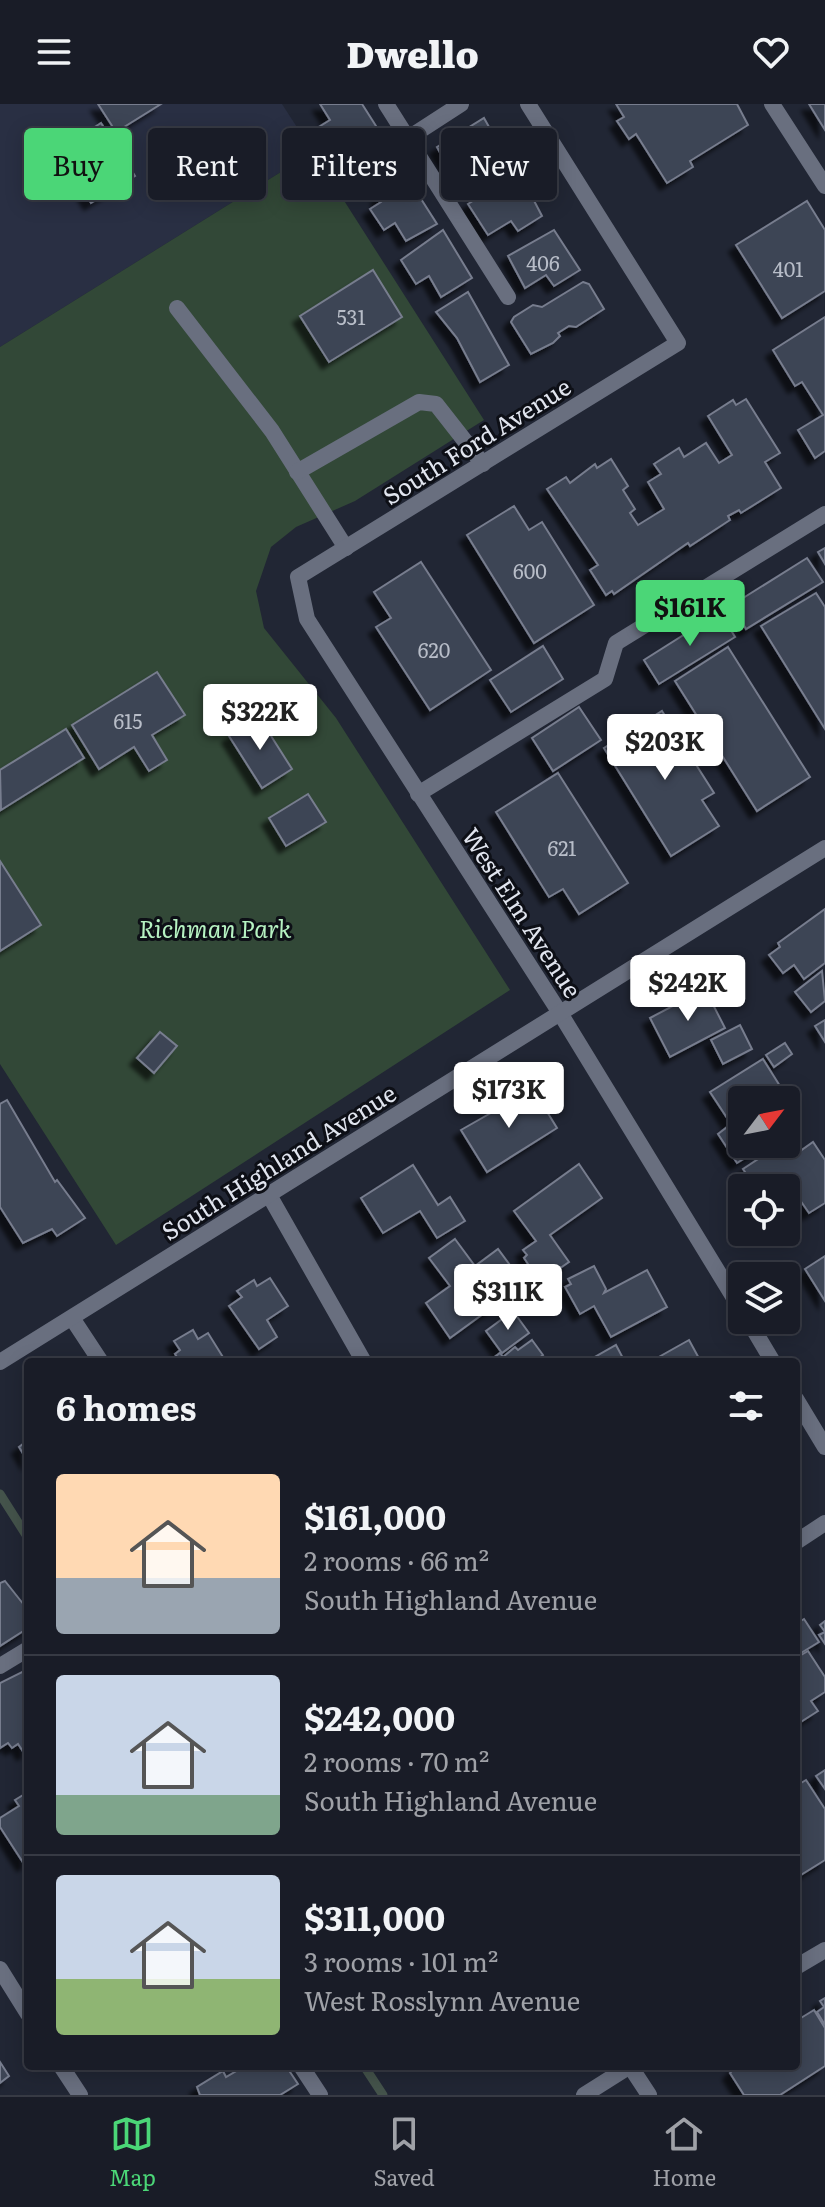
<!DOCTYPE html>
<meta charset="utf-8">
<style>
:root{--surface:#191c27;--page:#22252f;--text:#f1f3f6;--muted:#9fa1a7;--line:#373a44;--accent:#4bd677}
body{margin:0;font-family:Literata,serif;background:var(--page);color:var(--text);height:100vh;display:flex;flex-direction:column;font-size:30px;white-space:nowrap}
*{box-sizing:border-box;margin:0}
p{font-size:26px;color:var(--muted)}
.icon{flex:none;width:44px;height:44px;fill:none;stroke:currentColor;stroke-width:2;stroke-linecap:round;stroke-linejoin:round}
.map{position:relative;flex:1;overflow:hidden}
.panel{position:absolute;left:24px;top:1254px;width:776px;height:712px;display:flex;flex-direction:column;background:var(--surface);border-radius:8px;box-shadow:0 4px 20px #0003,0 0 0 2px var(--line)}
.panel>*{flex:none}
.banner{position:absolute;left:24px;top:24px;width:778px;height:72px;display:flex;gap:16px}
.needle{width:52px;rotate:58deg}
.buttons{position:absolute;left:728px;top:982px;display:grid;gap:16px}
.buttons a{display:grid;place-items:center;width:72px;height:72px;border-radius:8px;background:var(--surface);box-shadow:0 4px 20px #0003,0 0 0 2px var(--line);font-size:40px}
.price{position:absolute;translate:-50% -68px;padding:0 18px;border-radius:8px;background:#fff;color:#222;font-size:26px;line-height:52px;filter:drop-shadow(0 2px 4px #0008)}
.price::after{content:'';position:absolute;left:50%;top:48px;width:24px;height:18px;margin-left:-12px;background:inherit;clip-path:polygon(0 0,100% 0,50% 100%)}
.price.selected{background:var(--accent);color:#111}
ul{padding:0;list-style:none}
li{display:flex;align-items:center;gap:24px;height:200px;padding:0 32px}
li+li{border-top:2px solid var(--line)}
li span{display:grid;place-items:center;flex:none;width:224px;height:160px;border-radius:8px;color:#555}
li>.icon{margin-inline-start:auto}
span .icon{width:96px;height:96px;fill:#fffc;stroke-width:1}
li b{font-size:34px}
h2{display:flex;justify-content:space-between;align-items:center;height:96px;padding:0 32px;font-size:34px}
.chip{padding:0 28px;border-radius:8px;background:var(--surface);box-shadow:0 4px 20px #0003,0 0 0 2px var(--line);font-size:28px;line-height:72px}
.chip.selected{background:var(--accent);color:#111}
header{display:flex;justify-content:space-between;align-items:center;height:104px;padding:0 32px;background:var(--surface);font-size:36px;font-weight:800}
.tabs{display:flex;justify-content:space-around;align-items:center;height:112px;border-top:2px solid var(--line);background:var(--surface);font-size:22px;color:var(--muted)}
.tabs a{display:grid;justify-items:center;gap:4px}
.tabs .selected{color:var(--accent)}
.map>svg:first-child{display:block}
.built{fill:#292f43}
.green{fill:#324837}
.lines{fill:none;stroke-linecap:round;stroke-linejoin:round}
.stream{stroke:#44534b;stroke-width:9}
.building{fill:#3e4454;stroke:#777d8e;stroke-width:2;filter:url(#shadow)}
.service{stroke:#696f7f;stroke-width:16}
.minor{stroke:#696f7f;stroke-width:16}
.tertiary{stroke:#696f7f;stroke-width:16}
.labels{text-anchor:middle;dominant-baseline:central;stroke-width:6;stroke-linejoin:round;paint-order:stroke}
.number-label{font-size:20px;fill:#b8bdc8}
.street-label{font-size:24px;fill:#e1e5ef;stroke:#0d0f16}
.park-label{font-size:24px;font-style:italic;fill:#b6f2c2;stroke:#0d0f16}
</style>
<header><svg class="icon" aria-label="menu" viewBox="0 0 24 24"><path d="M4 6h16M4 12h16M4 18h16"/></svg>Dwello<svg class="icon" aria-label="heart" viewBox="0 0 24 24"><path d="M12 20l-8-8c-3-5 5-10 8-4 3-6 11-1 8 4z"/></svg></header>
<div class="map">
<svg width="825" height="1991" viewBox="0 0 825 1991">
<defs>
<filter id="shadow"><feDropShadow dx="-7" dy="7" stdDeviation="2" flood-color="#0009"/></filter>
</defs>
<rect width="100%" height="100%" fill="#212634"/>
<polygon class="built" points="0,0 282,0 313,48 0,243"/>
<polygon class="green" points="313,48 484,316 355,397 296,423 271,443 256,487 264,524 336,614 510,886 116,1141 0,960 0,243"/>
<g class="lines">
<g class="stream">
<polyline points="0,1390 28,1434"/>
<polyline points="364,1962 383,1991"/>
</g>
</g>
<g class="building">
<polygon points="98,0 161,0 116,28"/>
<polygon points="320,0 362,0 376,22 357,36 346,41 343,36 329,44 317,24 330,16"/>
<polygon points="616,0 737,0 748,21 690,57 693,63 667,79 636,30 629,35 617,17 624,13"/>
<polygon points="809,0 825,0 825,26"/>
<polygon points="484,14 508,57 484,72 476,60 454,74 437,43"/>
<polygon points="101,19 135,72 91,99 58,46"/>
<polygon points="519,68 542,112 518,127 511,117 488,131 468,100"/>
<polygon points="407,73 437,120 406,137 395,119 384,126 370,105 381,98 378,93 385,86"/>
<polygon points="807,97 825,126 825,187 782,214 736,141"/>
<polygon points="443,126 472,174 441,193 429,172 416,180 401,156"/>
<polygon points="554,126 580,166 554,182 546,171 525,184 508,152"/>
<polygon points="373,166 402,213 329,258 300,212"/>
<polygon points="583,178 589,180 604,205 576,223 569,222 558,229 560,232 553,239 531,250 511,218 514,213 533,201 542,203"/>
<polygon points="468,188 509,261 480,278 457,234 436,208"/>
<polygon points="825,213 825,347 815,354 798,326 823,311 802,278 795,282 773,246"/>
<polygon points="746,295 780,349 765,358 781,384 741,409 739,406 728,412 730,416 690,442 688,439 614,490 612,487 606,491 590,466 598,461 547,385 566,373 570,379 595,360 597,364 611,355 628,382 623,386 635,405 630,409 638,421 664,405 648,378 661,370 654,360 679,344 684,353 706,339 719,359 732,351 708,312 733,296 736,301"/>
<polygon points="514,402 529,426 542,418 594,501 534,539 467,431"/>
<polygon points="825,444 825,460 818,448"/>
<polygon points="807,454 823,478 746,525 732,501"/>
<polygon points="421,458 491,566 430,606 376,523 391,514 374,488"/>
<polygon points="816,489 825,503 825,625 761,522"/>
<polygon points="720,508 735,533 659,580 644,556"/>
<polygon points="543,542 563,575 511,608 490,576"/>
<polygon points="728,543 810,673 757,707 675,577"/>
<polygon points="157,568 185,611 152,631 167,656 149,667 134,643 99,665 72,621"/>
<polygon points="579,603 601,636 553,667 532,634"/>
<polygon points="662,607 714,689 702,696 719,722 671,752 604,644"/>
<polygon points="259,613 292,665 262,684 229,632"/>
<polygon points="66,625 84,654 1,706 0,666"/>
<polygon points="558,669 628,779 579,810 563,785 549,793 496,708"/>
<polygon points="308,690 326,718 286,742 269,714"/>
<polygon points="0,757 41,821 0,847"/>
<polygon points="825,805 825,859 804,875 794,861 783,869 769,851 780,843 778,839"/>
<polygon points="822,867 825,897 811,908 795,888"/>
<polygon points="705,885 725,924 670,953 650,914"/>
<polygon points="825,916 825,938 815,922"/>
<polygon points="740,921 752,945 723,960 711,936"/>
<polygon points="160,928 177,942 154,969 137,954"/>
<polygon points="785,939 792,950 774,963 766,951"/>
<polygon points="763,955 785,990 775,996 742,996 742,1040 766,1041 737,1059 718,1030 731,1020 710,988"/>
<polygon points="533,985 557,1024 487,1068 461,1026"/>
<polygon points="7,996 55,1078 57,1076 85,1114 57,1132 52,1125 23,1139 0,1103 0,1000"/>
<polygon points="787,1036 796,1050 813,1038 825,1056 825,1099 809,1109 791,1083 783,1079 776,1084 756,1084 743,1065"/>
<polygon points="579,1060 602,1094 550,1131 569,1158 540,1178 524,1154 527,1151 523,1146 536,1137 514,1107"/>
<polygon points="413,1061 438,1101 450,1093 465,1117 437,1134 420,1107 383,1129 361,1094"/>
<polygon points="455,1135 475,1162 498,1145 524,1180 450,1234 426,1199 450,1182 429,1154"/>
<polygon points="825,1152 825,1197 805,1165"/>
<polygon points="594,1162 606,1185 604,1189 647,1166 667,1203 611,1233 594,1202 580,1210 565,1183 571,1180 568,1175"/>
<polygon points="270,1174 288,1202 267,1216 277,1233 259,1245 229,1202 242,1193 237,1187 254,1176 257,1182"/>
<polygon points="513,1207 529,1229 502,1249 486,1227"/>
<polygon points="193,1226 198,1235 208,1229 226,1258 180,1258 175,1250 180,1246 174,1237"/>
<polygon points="532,1236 543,1251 534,1258 488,1258 500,1249 503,1253 515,1243 518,1246"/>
<polygon points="689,1236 701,1258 650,1258"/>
<polygon points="616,1241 625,1258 586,1258"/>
<polygon points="28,1336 28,1358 19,1343"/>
<polygon points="5,1477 28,1506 28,1524 0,1542 0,1479"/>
<polygon points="804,1515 819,1538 796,1552 796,1520"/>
<polygon points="825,1517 825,1540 819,1531 825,1528 820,1521"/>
<polygon points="808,1547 825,1573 825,1588 811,1597 818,1607 796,1621 796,1554"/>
<polygon points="28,1565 28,1646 24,1649 18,1640 12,1644 8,1639 0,1644 0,1579"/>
<polygon points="825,1666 825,1685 816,1672"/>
<polygon points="806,1676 825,1705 825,1756 796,1774 796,1682"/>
<polygon points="28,1688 28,1757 24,1760 0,1723 0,1714 19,1702 15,1696"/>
<polygon points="825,1894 825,1921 817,1908 824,1903 820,1897"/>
<polygon points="814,1906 825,1924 825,1962 780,1991 744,1991 730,1969 736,1962 796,1962 796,1917"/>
<polygon points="0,1958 9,1972 0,1979"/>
<polygon points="245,1962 286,1962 298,1980 280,1991 200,1991 197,1983 223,1967 226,1973"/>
</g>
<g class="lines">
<g class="service">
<polyline points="386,0 508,193"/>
<polyline points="772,0 825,82"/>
<polyline points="407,35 461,0"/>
<polyline points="177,204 272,327 346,444"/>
<polyline points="297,368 419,298 436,300 483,360"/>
<polyline points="418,690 605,575 616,539 825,410"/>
<polyline points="72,1214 101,1258"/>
<polyline points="0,1562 28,1545"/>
<polyline points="301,1962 320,1991"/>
</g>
<g class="minor">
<polyline points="528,0 678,239 298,473 307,515 560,909 742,1207"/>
<polyline points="269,1091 364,1258"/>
<polyline points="748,1216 773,1258"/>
<polyline points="796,1295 825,1343"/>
<polyline points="796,1438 825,1419"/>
<polyline points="796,1863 825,1846"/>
<polyline points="0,1865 28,1910"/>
<polyline points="61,1962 80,1991"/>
<polyline points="630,1962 649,1991"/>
<polyline points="584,1991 630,1962"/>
</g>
<polyline class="tertiary" points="0,1258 825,744"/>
</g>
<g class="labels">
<g class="number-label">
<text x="543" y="158">406</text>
<text x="788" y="164">401</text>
<text x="351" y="212">531</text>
<text x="530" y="466">600</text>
<text x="434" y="545">620</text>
<text x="128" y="616">615</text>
<text x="562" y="743">621</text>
</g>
<g class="street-label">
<text transform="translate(476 336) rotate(-32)">South Ford Avenue</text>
<text transform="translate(523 808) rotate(57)">West Elm Avenue</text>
<text transform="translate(278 1057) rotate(-32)">South Highland Avenue</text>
</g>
<g class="park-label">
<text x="215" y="823">Richman Park</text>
</g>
</g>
</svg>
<div class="buttons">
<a><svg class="needle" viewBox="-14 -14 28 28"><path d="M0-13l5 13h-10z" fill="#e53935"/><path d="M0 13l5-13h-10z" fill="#9fa1a7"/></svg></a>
<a><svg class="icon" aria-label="locate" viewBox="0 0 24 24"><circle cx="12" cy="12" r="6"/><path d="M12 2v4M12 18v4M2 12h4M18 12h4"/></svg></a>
<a><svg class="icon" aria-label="layers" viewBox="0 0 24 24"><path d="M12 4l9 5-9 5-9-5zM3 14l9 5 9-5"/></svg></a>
</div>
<b class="price selected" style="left:690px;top:544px">$161K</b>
<b class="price" style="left:260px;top:648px">$322K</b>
<b class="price" style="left:665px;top:678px">$203K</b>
<b class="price" style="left:688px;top:919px">$242K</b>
<b class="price" style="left:509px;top:1026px">$173K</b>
<b class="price" style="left:508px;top:1228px">$311K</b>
<div class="banner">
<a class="chip selected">Buy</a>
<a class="chip">Rent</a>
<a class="chip">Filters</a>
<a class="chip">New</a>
</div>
<section class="panel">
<h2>6 homes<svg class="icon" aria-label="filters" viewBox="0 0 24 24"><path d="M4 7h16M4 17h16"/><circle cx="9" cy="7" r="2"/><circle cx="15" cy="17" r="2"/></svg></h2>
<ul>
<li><span style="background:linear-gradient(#ffd9b3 65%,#9aa5b1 0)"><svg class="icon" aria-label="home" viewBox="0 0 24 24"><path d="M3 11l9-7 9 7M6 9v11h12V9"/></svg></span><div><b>$161,000</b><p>2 rooms · 66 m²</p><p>South Highland Avenue</p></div></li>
<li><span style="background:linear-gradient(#c9d6e8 75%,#7fa58c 0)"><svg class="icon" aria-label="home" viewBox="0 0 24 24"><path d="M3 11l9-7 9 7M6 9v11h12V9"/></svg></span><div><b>$242,000</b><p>2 rooms · 70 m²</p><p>South Highland Avenue</p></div></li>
<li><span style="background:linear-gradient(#c9d6e8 65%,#8fb573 0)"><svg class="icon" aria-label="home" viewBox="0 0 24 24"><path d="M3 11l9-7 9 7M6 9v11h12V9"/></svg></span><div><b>$311,000</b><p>3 rooms · 101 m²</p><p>West Rosslynn Avenue</p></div></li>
</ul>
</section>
</div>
<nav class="tabs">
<a class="selected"><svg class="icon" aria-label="map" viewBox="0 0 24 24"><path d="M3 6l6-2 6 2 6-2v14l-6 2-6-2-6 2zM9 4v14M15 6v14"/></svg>Map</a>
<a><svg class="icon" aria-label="saved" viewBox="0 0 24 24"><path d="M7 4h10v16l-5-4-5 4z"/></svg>Saved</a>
<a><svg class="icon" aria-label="home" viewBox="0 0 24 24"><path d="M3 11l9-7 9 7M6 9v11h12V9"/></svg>Home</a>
</nav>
